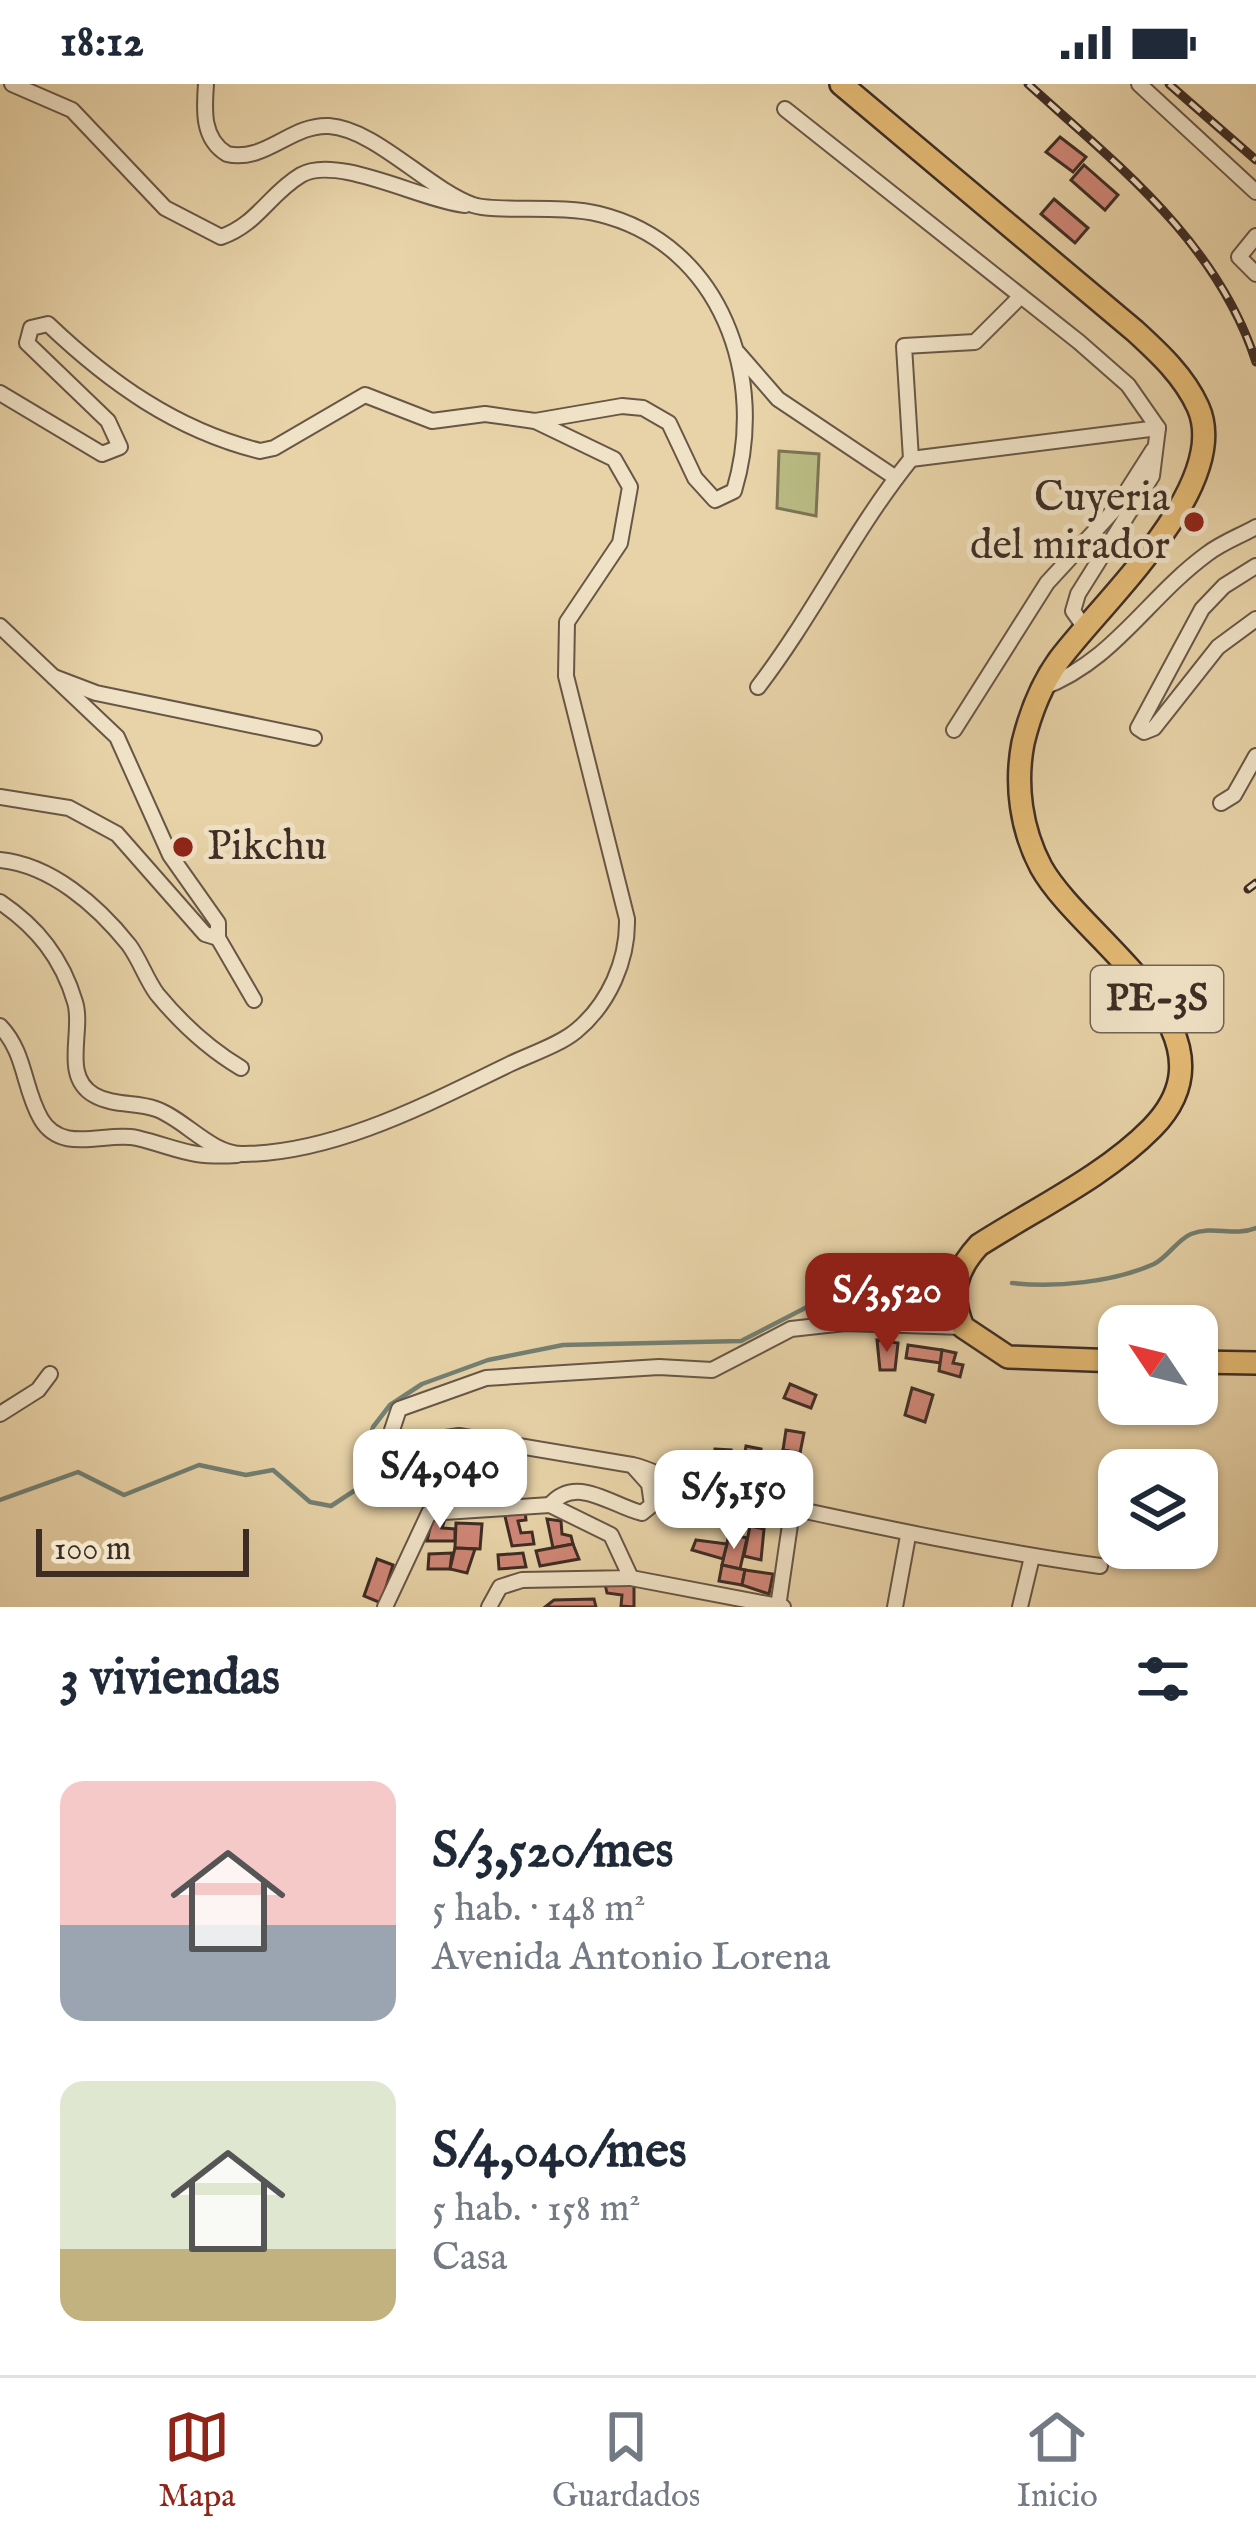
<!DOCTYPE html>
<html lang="es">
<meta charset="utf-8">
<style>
:root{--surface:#fff;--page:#f6f6f7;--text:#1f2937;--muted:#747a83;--line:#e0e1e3;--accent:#8f2418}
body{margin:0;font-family:"IM FELL English",serif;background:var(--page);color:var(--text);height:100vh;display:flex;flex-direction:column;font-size:45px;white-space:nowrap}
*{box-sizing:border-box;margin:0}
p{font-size:39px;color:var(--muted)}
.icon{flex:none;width:66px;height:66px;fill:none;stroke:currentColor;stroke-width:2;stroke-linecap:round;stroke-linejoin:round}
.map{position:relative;height:1523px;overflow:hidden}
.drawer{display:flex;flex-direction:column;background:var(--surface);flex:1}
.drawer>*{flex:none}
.needle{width:78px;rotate:305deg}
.buttons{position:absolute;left:1098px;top:1221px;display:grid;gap:24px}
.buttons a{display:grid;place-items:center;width:120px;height:120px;border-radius:24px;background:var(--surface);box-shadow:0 3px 9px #0004;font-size:60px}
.scale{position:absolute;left:36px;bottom:30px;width:213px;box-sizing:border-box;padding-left:12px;border:6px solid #3e2d25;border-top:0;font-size:33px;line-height:42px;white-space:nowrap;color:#3e2d25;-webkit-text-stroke:9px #f0e2c6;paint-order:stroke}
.price{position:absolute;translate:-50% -102px;padding:0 27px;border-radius:24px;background:#fff;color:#222;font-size:39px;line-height:78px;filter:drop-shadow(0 3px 6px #0008)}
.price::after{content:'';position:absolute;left:50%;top:72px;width:36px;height:27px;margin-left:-18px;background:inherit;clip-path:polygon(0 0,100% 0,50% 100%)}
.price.selected{background:var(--accent);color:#fff}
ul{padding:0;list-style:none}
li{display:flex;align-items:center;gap:36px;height:300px;padding:0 60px}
li span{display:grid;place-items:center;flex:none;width:336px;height:240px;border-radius:24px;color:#555}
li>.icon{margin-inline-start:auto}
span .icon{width:144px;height:144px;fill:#fffc;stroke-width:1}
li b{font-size:51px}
h2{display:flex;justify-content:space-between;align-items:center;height:144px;padding:0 60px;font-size:51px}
.status{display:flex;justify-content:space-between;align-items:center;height:84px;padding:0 60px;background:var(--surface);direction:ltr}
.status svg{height:33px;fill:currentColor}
.dock{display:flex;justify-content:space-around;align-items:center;height:168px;border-top:3px solid var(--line);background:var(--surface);font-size:33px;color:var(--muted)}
.dock a{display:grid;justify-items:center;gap:6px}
.dock .selected{color:var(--accent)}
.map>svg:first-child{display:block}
.green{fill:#babb84;stroke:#7c7454;stroke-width:3}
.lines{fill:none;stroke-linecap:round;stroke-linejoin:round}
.stream{stroke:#738073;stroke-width:4.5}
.building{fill:#d18778;stroke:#3e2d25;stroke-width:3}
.minor-casing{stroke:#685646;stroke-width:18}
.highway-casing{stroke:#3e2d25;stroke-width:26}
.minor{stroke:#f0e2c6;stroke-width:14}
.highway{stroke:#e4ba74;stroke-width:21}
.rail-casing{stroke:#3e2d25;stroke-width:9}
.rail{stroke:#f0e2c6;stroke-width:4.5;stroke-dasharray:14;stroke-linecap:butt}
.poi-dot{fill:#8f2418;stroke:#f0e2c6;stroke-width:4.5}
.labels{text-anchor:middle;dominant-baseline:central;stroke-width:10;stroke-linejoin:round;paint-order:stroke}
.shield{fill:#f0e2c6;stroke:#736355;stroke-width:3}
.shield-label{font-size:39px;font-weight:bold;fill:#3e2d25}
.poi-label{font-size:42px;fill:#3e2d25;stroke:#f0e2c6;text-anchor:end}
</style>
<div class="status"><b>18:12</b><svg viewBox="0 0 49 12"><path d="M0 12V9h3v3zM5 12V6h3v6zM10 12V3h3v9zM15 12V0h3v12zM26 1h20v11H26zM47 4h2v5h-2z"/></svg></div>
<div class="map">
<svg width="1256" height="1523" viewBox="0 0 1256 1523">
<rect width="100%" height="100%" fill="#e8d3a8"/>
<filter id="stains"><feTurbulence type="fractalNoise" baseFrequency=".00167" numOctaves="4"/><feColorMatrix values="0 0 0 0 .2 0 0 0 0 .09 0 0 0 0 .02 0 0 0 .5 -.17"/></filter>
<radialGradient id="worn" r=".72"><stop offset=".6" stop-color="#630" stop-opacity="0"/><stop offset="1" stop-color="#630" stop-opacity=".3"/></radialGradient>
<polygon class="green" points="779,367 819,370 816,432 777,424"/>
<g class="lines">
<g class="stream">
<path d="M1012 1199C1055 1204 1114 1198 1154 1180 1168 1173 1177 1156 1191 1150 1214 1141 1233 1153 1256 1144"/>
<polyline points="0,1416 78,1388 124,1411 199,1381 246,1391 273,1386 310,1418 331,1422 357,1405 373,1343 390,1321 422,1300 488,1276 563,1261 741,1257 809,1222 855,1210 941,1210"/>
</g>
</g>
<g class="building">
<polygon points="1060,53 1086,73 1073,88 1046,68"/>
<polygon points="1084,81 1118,111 1105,126 1071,96"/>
<polygon points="1054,115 1088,144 1075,159 1041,130"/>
<polygon points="877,1256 898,1259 895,1286 880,1286"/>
<polygon points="908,1261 942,1266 941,1279 906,1274"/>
<polygon points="942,1266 956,1269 953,1279 963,1281 960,1293 939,1287"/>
<polygon points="790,1300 816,1311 811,1324 784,1314"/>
<polygon points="912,1304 933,1311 925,1338 905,1331"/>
<polygon points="786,1346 804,1349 800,1369 783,1366"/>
<polygon points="746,1362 761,1365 755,1402 739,1400"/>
<polygon points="715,1365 731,1366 728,1399 713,1397"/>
<polygon points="783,1366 800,1369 792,1398 777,1397"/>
<polygon points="758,1385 779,1388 775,1407 755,1402"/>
<polygon points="683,1409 702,1412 697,1440 679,1430"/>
<polygon points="525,1427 526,1436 518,1437 521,1449 532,1448 534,1460 512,1462 504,1428"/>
<polygon points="433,1432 445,1435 442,1444 455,1445 455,1457 427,1457"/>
<polygon points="547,1435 561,1437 562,1450 571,1452 573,1460 553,1464"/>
<polygon points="456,1439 482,1440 480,1465 455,1464"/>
<polygon points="750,1442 764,1445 761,1476 744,1472"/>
<polygon points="729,1450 747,1454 740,1485 722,1481"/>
<polygon points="696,1456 727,1460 723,1475 692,1466"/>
<polygon points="573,1460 579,1475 540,1482 536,1467"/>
<polygon points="455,1464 475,1465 467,1489 450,1485"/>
<polygon points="452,1469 450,1485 428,1485 429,1470"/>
<polygon points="523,1469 526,1483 499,1485 498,1471"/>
<polygon points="377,1475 393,1481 381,1519 364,1512"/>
<polygon points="722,1481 745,1486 742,1501 719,1497"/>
<polygon points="745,1486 773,1490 769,1510 742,1501"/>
<polygon points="605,1500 634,1500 634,1523 621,1522 622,1511 607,1509"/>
<polygon points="594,1515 596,1523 545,1523 554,1516"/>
</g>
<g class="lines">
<g class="minor-casing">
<g id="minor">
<path d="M12 0 72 26 165 124 221 153C258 140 269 110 301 91 337 70 423 117 465 121"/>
<polyline points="1139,0 1256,108"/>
<polyline points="785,25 1079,258 1128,301 1158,344 1152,392 1078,510 1073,527 1085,544"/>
<polyline points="1256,152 1239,173 1256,190"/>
<polyline points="738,269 778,315 896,394"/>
<path d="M0 309 102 370 120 363 108 337 27 259 31 244 48 240C110 299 176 346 260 367L274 364 365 311 432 337 485 330 535 337 622 322 643 324 669 339 695 394 715 416 734 407C768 295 722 160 599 130 562 120 497 129 473 121 427 104 375 45 329 42 291 40 265 79 227 70 202 55 204 26 206 0"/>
<polyline points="911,375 1158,344"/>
<polyline points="1256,482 1224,502 1202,525 1138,644 1144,648 1154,644 1218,563 1256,535"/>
<polyline points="0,542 117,653 170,771 218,839 218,854 205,850 117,750 69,724 0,713"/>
<polyline points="54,593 96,609 314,654"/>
<path d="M758 603C814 530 853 447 911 375L904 262 975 258 1019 214"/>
<path d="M1042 604C1114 577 1147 514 1207 470 1221 459 1240 452 1256 443"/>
<polyline points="954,646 1047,499 1116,424 1153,366"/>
<polyline points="1221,719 1234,711 1256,672"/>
<path d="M0 776C51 781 97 821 129 861 140 876 146 895 157 910 181 939 209 965 241 984"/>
<path d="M0 818C37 843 62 874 75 918 84 947 61 992 94 1011 113 1022 136 1018 156 1025 185 1035 211 1071 244 1070 336 1069 429 1019 510 980 531 970 559 961 576 947 609 920 628 876 627 835L566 592 567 538 620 459 630 403 614 375 535 337"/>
<polyline points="218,854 254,916"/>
<path d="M0 942C26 969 23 1004 41 1035 62 1071 106 1047 137 1054 181 1065 189 1074 237 1071"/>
<polyline points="0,1330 38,1306 50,1290"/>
<path d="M632 1381C654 1385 671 1399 692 1403 828 1431 962 1463 1100 1482"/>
<polyline points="631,1494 783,1523"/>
<polyline points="385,1523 429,1429 550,1421"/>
<path d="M489 1523 500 1503 522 1496 631 1494 611 1451 550 1421C576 1390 612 1422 642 1429L652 1421 649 1400 632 1381 459 1352 399 1361 390 1352 399 1325 486 1294 659 1283 712 1286 791 1245 845 1239 963 1243"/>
<polyline points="778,1523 793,1420"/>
<polyline points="895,1523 908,1452"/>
<polyline points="1020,1523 1032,1473"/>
</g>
</g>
<g class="highway-casing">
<g id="highway">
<path d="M841 0 1135 247C1159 269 1184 292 1198 323 1233 401 1100 520 1059 576 1041 601 1030 630 1023 659 1015 701 1021 745 1041 783 1082 857 1246 948 1152 1044 1105 1092 1035 1125 979 1161 955 1187 949 1210 963 1243L1008 1273 1119 1277"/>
<polyline points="1197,1278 1256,1279"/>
</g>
</g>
<use href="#minor" class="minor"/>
<use href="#highway" class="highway"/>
<g class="rail-casing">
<g id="rail">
<path d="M1028 0C1119 82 1217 158 1256 278"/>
<polyline points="1169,0 1256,76"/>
<polyline points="1248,805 1256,799"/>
</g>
</g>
<use href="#rail" class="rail"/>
</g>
<g class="poi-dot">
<circle cx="1194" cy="438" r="12"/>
<circle cx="183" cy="763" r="12"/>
</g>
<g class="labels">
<rect class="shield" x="1091" y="882" width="132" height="66" rx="9"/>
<g class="shield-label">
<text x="1157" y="915">PE-3S</text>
</g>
<g class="poi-label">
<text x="1170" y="414">Cuyeria<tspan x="1170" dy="48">del mirador</tspan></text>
<text x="207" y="763" text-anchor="start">Pikchu</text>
</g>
</g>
<rect width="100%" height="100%" filter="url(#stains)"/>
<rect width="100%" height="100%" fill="url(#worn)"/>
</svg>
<div class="buttons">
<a><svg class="needle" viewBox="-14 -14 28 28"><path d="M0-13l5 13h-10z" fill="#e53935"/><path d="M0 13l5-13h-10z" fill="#747a83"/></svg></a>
<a><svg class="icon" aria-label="layers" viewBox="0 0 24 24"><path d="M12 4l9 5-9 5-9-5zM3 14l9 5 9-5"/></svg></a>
</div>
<div class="scale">100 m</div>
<b class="price selected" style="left:887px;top:1271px">S/3,520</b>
<b class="price" style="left:440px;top:1447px">S/4,040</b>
<b class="price" style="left:734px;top:1468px">S/5,150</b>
</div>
<section class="drawer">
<h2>3 viviendas<svg class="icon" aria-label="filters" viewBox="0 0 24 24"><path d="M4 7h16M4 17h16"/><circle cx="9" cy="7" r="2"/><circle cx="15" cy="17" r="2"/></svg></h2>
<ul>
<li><span style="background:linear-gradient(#f6c9c9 60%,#9aa5b1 0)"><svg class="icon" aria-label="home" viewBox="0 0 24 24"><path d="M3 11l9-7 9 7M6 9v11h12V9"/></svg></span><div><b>S/3,520/mes</b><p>5 hab. · 148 m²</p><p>Avenida Antonio Lorena</p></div></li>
<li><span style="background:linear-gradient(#dfe7d0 70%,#c2b280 0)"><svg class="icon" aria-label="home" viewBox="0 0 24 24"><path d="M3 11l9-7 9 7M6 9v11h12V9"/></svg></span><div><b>S/4,040/mes</b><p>5 hab. · 158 m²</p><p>Casa</p></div></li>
</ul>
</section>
<nav class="dock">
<a class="selected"><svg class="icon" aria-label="map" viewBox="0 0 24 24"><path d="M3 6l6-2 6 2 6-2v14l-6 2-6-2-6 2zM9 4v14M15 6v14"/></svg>Mapa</a>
<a><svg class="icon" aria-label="saved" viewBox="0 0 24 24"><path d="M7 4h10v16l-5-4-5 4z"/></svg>Guardados</a>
<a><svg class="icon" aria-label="home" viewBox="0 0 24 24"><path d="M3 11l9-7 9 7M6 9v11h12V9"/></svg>Inicio</a>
</nav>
